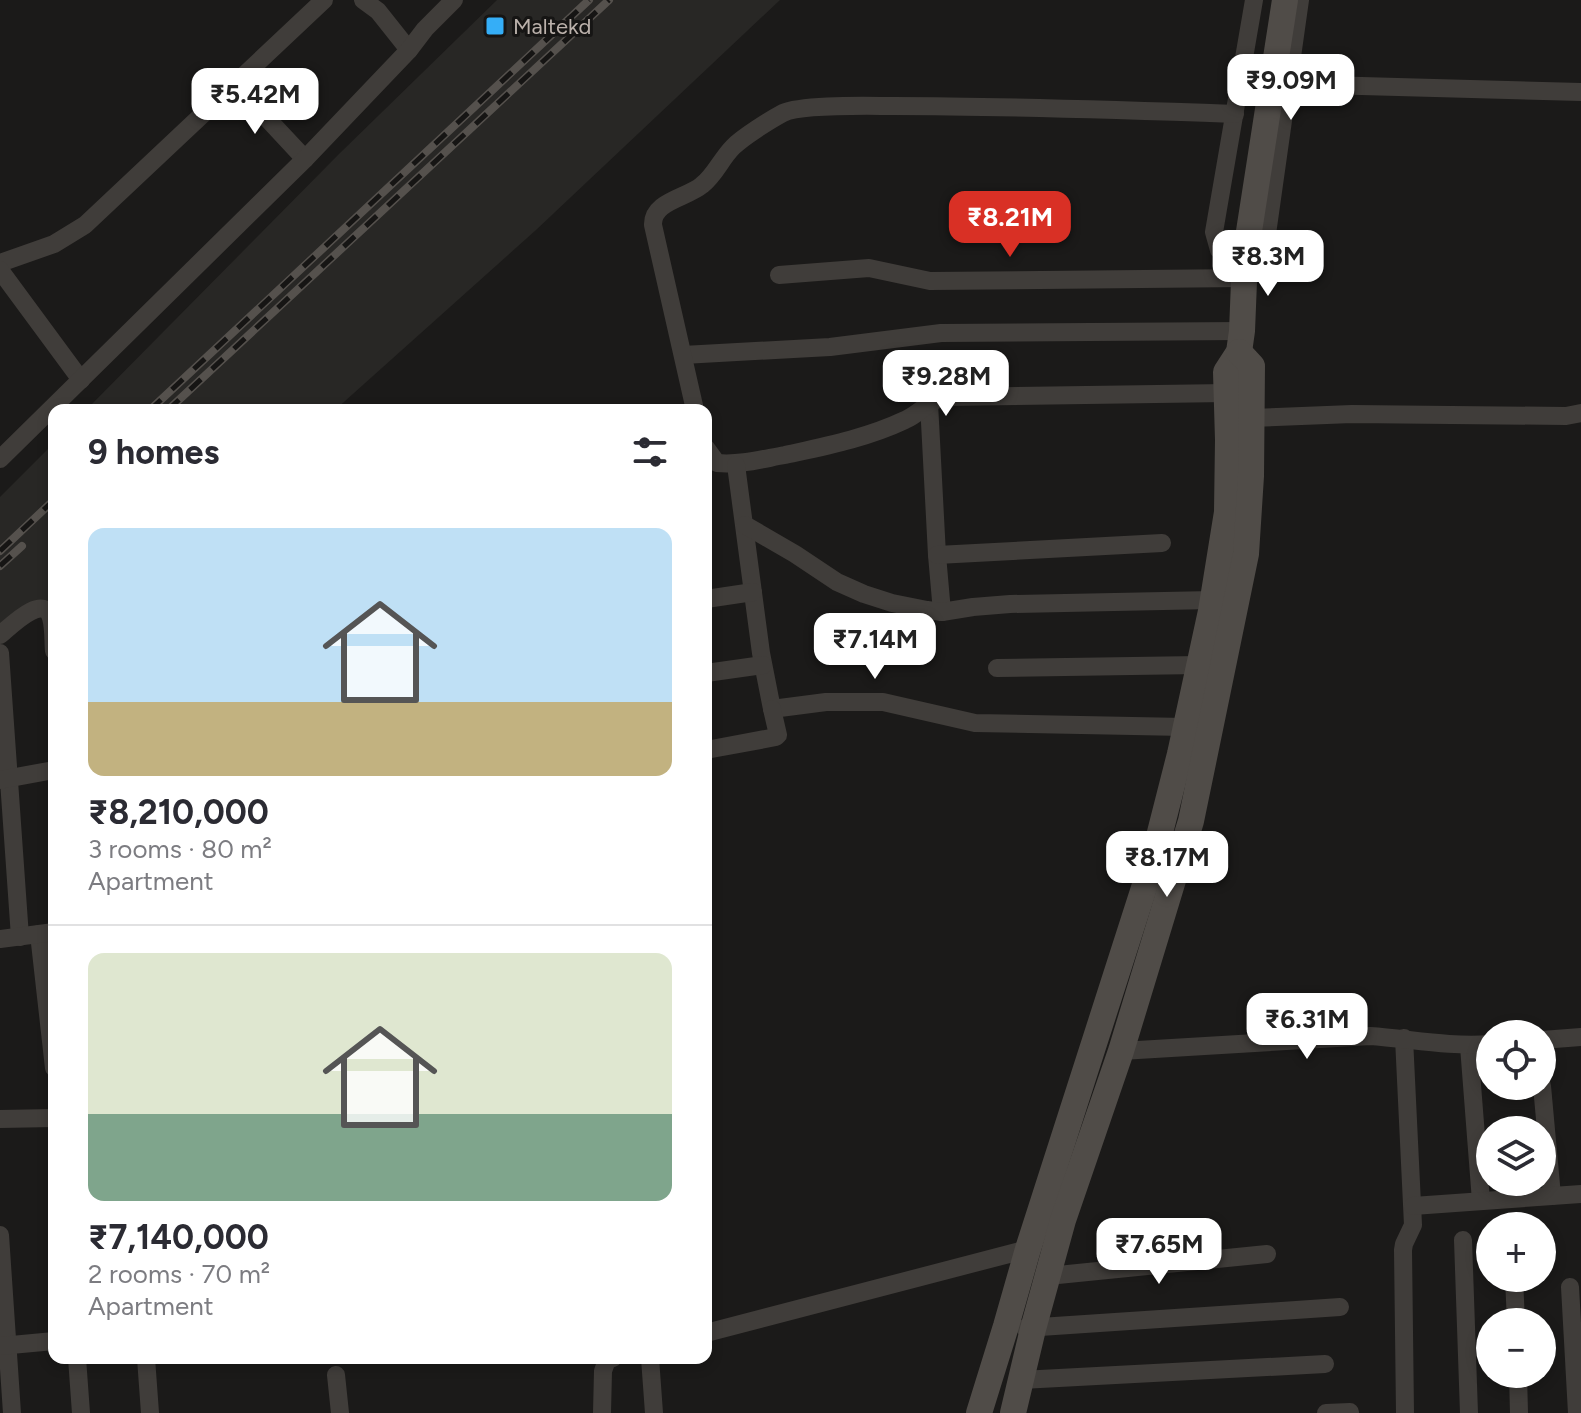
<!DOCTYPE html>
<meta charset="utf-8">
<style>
:root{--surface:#fff;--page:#f7f7f7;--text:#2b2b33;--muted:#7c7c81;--line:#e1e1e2;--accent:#d93025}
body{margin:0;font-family:Figtree,sans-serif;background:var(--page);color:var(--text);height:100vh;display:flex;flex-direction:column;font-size:30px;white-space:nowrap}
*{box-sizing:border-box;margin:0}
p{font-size:26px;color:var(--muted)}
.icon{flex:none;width:44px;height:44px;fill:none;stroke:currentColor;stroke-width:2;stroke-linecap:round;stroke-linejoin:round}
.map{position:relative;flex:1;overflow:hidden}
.sheet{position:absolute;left:48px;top:404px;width:664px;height:960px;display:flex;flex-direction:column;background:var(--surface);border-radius:16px;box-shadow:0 4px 12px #0003}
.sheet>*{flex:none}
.buttons{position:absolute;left:1476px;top:1020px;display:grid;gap:16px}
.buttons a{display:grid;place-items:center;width:80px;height:80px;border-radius:50%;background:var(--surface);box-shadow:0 4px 12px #0003;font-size:40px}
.price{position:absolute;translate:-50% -68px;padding:0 18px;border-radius:16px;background:#fff;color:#222;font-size:26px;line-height:52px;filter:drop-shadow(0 2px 4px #0008)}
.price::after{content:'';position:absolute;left:50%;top:48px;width:24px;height:18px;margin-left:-12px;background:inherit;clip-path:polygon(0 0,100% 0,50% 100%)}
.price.selected{background:var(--accent);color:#fff}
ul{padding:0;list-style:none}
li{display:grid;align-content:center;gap:16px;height:424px;padding:0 40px}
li+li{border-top:2px solid var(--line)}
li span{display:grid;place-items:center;height:248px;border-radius:16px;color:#555}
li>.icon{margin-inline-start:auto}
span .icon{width:144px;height:144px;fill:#fffc;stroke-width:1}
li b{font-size:34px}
h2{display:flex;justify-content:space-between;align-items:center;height:96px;padding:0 40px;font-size:34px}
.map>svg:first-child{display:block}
.built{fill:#282725}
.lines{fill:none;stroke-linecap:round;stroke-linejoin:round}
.minor{stroke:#403d3a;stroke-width:18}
.secondary{stroke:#504c48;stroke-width:26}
.rail-casing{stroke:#55514d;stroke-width:8}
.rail{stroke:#161514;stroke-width:5;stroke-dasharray:15;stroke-linecap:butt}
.poi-dot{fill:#35aef7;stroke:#161514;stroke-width:3}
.labels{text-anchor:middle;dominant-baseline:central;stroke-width:6;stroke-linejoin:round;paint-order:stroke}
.poi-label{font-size:22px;fill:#bbb1ab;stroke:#161514;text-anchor:start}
</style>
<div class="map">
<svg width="1581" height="1413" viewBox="0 0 1581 1413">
<rect width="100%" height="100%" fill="#1b1a19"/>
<g class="built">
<polygon points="497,0 780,0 536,230 335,410 86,410 339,154"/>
<polygon points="54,443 54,598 0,627 0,497"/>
</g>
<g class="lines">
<g class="minor">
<polyline points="363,0 378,11 409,50"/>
<path d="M1254 0 1214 232 1219 250C1226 255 1231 256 1238 256 1256 258 1261 248 1267 234L1300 0"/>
<polyline points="235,84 305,159"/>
<polyline points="1288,84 1581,92"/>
<polyline points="0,263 54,244 85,225 324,0"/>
<polyline points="0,270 81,380"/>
<polyline points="779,275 869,268 930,281 1244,278"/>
<polyline points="683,355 830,347 941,333 1242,331"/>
<polyline points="929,403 937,555 942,612"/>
<path d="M695 410 653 225C652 201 687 198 702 185 715 175 721 159 733 147 743 137 770 120 783 113 802 104 869 106 893 106 1007 106 1121 110 1235 114"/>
<polyline points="1251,418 1352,414 1566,416 1581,413"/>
<path d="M706 448 717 463C741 465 762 459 785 455 826 446 867 438 905 420 919 414 928 402 942 397L1227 393"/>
<polyline points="0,459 305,159 409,50 425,29 454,0"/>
<polyline points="736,465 761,653 772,709 826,702 883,702 975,723 1185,727"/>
<polyline points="745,525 795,554 837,582 864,594 892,603 927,610 942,612 973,607 1010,604 1213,600"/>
<polyline points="937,555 1162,543"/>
<polyline points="706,599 753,592"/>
<path d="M0 635C10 627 44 592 51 618 54 628 53 640 54 651"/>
<polyline points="0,653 20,937"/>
<polyline points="997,668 1199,665"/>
<polyline points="706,673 763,665"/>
<polyline points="706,750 776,737 778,735 772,709"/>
<polyline points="0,780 54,770"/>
<polyline points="39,934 54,1068"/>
<polyline points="0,939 54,932"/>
<polyline points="1404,1038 1413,1225 1404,1244 1403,1250 1405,1413"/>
<polyline points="1542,1040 1581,1037"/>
<polyline points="1469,1046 1481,1201"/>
<path d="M1121 1051 1370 1036C1411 1039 1449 1047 1490 1044"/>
<polyline points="1542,1086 1552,1196"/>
<polyline points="0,1119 54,1118"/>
<polyline points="1413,1206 1581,1194"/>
<polyline points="0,1235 12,1413"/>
<polyline points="1463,1240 1469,1413"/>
<polyline points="1048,1276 1267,1254"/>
<polyline points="1514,1278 1516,1322"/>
<polyline points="1570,1287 1577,1413"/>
<polyline points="1025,1328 1340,1307"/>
<polyline points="706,1333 1028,1249"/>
<polyline points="0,1346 54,1341"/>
<polyline points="77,1358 81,1413"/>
<polyline points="146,1358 150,1413"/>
<polyline points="650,1358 654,1413"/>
<polyline points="1518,1374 1519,1413"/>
<polyline points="336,1375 340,1413"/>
<polyline points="1021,1380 1325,1364"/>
<polyline points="602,1413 603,1371 607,1360 613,1358"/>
<polyline points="1326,1413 1350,1412"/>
</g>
<g class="secondary">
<polyline points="979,1413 1006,1326 1028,1249 1153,860 1180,754 1211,611 1227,512 1228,440 1226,372 1239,352 1242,331 1245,257 1285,0"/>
<polyline points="1013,1413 1033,1329 1063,1220 1121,1051 1191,821 1246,554 1251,476 1252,366 1239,352"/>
</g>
<g class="rail-casing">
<g id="rail">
<polyline points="150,410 589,0"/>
<polyline points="168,410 609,0"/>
<polyline points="0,551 54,500"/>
<polyline points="0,566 22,546"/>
</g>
</g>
<use href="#rail" class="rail"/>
</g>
<rect class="poi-dot" x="485" y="16" width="20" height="20" rx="4"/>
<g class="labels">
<g class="poi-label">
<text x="513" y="26">Maltekd</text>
</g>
</g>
</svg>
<div class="buttons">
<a><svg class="icon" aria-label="locate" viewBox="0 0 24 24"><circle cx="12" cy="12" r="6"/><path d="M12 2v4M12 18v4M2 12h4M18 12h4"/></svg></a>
<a><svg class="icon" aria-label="layers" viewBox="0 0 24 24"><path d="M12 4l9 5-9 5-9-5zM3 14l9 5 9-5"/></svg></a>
<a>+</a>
<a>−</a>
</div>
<b class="price" style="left:1291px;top:122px">₹9.09M</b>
<b class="price" style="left:255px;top:136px">₹5.42M</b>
<b class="price selected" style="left:1010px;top:259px">₹8.21M</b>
<b class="price" style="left:1268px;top:298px">₹8.3M</b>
<b class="price" style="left:946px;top:418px">₹9.28M</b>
<b class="price" style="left:875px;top:681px">₹7.14M</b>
<b class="price" style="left:1167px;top:899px">₹8.17M</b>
<b class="price" style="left:1307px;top:1061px">₹6.31M</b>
<b class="price" style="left:1159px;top:1286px">₹7.65M</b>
<section class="sheet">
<h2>9 homes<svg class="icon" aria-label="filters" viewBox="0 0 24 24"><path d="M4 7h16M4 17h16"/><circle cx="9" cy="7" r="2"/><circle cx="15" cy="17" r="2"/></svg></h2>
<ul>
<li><span style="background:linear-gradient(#bfe0f5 70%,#c2b280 0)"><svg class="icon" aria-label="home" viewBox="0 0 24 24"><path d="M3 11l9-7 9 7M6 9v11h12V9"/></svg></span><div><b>₹8,210,000</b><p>3 rooms · 80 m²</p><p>Apartment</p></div></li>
<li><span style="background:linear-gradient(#dfe7d0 65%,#7fa58c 0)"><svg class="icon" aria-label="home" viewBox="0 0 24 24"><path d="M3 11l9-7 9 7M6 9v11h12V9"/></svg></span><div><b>₹7,140,000</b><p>2 rooms · 70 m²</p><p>Apartment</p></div></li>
</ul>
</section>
</div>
